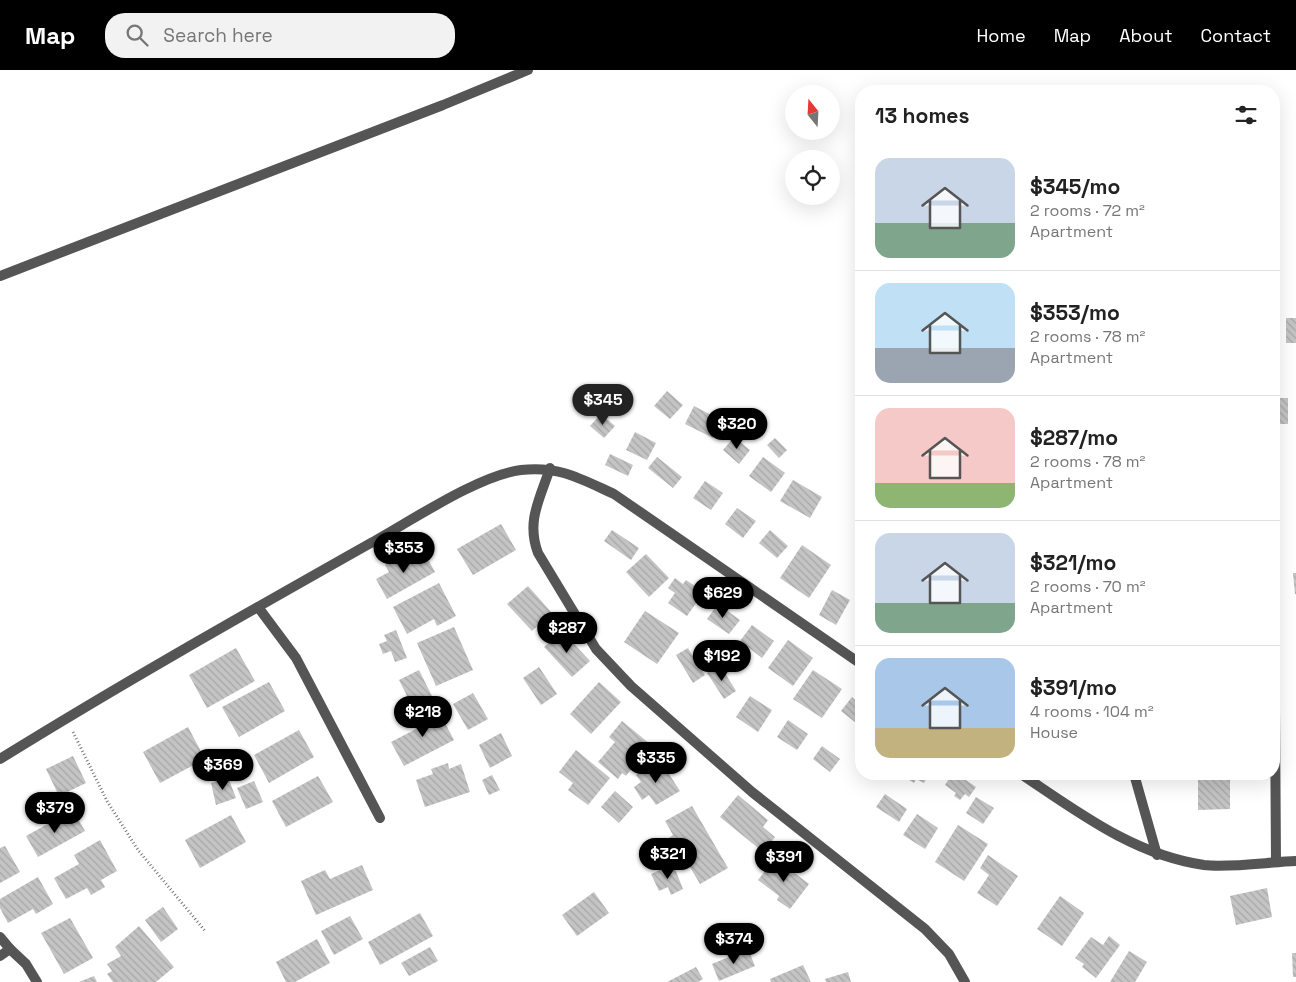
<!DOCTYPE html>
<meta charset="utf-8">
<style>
:root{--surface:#fff;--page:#f2f2f2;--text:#222;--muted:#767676;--line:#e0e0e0;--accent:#000}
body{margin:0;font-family:"Space Grotesk",sans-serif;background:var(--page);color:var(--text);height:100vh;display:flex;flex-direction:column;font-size:19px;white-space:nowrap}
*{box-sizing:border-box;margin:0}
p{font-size:16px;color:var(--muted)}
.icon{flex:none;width:28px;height:28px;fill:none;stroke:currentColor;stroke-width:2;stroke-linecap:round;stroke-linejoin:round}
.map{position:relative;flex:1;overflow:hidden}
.drawer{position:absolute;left:855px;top:15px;width:425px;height:695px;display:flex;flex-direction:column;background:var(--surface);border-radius:20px;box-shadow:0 5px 20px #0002}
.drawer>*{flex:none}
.needle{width:32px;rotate:342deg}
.controls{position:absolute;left:785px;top:15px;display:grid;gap:10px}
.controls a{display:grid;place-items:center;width:55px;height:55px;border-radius:50%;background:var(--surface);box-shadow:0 5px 20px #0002;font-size:25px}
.price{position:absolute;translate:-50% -42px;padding:0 11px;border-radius:18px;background:var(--accent);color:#fff;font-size:16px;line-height:32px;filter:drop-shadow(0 1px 2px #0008)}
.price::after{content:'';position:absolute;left:50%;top:30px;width:15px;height:11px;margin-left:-8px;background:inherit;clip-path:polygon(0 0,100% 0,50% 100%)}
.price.selected{background:#222;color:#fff}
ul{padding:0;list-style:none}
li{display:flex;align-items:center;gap:15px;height:125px;padding:0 20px}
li+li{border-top:1px solid var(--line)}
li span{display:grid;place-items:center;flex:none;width:140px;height:100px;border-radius:15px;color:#555}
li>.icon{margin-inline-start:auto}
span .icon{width:60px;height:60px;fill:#fffc;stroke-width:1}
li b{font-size:21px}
h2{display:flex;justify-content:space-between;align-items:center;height:60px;padding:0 20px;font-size:21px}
header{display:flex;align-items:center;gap:30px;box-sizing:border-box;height:70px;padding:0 25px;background:var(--accent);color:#fff}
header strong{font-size:24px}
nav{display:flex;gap:28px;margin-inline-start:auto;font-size:18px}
.search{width:350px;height:45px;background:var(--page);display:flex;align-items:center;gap:12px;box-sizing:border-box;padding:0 18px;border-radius:20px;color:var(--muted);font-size:19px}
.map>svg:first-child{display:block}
.building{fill:url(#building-back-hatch)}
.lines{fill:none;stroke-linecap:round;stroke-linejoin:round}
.path{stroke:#777;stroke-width:3;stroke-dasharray:1 2.5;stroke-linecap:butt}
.service{stroke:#555;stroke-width:10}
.minor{stroke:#555;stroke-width:10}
</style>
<header>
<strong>Map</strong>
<div class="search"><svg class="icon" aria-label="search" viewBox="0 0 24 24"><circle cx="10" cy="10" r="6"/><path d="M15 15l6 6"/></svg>Search here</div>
<nav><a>Home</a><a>Map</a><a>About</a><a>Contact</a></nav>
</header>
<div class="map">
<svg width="1296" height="912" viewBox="0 0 1296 912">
<defs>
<pattern id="building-back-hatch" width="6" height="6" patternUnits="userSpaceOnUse" patternTransform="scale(1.25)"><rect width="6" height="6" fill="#c4c4c4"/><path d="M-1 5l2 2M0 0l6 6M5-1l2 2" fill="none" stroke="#a7a7a7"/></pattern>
</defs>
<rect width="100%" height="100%" fill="#fff"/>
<g class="building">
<rect x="1286" y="248" width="10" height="25"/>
<polygon points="667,321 683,335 670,349 654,336"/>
<polygon points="1277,328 1288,328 1288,354 1276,354"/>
<polygon points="694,336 721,350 713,368 685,354"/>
<polygon points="601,344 615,356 604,368 590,356"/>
<polygon points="635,362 656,373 647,390 626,380"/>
<polygon points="734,367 750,380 739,394 723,380"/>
<polygon points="775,368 787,380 779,388 767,375"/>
<polygon points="610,384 633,395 628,406 605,395"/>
<polygon points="657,387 682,407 673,418 648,398"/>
<polygon points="763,387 785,403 771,422 749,406"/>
<polygon points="793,410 822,427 810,448 780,431"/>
<polygon points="705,411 723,423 711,440 693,428"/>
<polygon points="737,438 756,451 743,468 725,454"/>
<polygon points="501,454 516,480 473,505 457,479"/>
<polygon points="612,460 639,478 631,490 604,471"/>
<polygon points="770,460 788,476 777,488 759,473"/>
<polygon points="802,475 831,495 809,528 780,508"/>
<polygon points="424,482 435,502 387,529 376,509 389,502 385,495 402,486 406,492"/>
<polygon points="646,484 669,508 649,527 626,502"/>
<polygon points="1293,503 1296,503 1296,524 1295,524"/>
<polygon points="675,508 683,514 686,510 704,522 687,546 668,533 675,523 668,518"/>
<polygon points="439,513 456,546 437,556 434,549 407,564 393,537"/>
<polygon points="528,516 552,543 532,561 507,534"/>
<polygon points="832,520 850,530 836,555 819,545"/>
<polygon points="718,534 740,550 729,564 707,549"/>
<polygon points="645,541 679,563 657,594 624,572"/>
<polygon points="752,555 774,571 762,588 740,571"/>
<polygon points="454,557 473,600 436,616 417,573"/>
<polygon points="396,560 407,588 395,592 391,581 383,584 379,574 387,571 384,565"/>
<polygon points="562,561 590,591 572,607 544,577"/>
<polygon points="788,570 813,588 793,616 768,598"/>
<polygon points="236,578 255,611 207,638 189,605"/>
<polygon points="688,578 705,605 693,613 676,585"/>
<polygon points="720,595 736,621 724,629 707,603"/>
<polygon points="539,597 557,624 541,635 523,608"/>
<polygon points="419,600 432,626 412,636 399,610"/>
<polygon points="813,600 842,619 822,648 793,629"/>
<polygon points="269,612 285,641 239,667 222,637"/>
<polygon points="599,612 621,632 591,664 570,644"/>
<polygon points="473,623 488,649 468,660 453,634"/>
<polygon points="750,626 772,640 758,662 736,647"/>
<polygon points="852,627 861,635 861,657 841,641"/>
<polygon points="437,638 454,670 404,696 391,672 416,659 412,651"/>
<polygon points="788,650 808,664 797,680 777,667"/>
<polygon points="622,651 650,674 626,706 622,703 618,709 598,692 615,672 609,667"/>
<polygon points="188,657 205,689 160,713 143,682"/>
<polygon points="299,660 314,687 269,713 254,685"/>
<polygon points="501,663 512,686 490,698 479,675"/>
<polygon points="822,676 840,689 830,702 813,689"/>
<polygon points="576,680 610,708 588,735 568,720 573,713 559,702"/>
<polygon points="73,686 86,713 59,726 46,699"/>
<polygon points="660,690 680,721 656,735 649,725 642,730 634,717 641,712 636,705"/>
<polygon points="448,693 449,699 461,694 470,722 425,737 416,710 433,704 431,699"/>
<polygon points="899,704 929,704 924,713 916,709 914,713"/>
<polygon points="952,704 957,704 976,717 969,727 965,724 960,730 954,726 956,723 945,715"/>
<polygon points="492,705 500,720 489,725 482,710"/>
<polygon points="1198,705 1230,705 1230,739 1198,740"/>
<polygon points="318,706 333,732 286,757 272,731"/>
<polygon points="228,707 236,728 216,735 211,713"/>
<polygon points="254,711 263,732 246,739 237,718"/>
<polygon points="615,721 633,737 619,753 601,737"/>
<polygon points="885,724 907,739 899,752 876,737"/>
<polygon points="738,725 768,750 763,757 775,767 763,782 720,747"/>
<polygon points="976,727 994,738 983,754 966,743"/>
<polygon points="692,736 728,798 700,814 687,792 684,794 669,768 673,765 665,751"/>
<polygon points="73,740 85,761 38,787 26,766"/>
<polygon points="917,744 938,758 925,779 903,765"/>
<polygon points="231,745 246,772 200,798 185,770"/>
<polygon points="958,755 988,774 964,811 935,792"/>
<polygon points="100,770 117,801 101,810 105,817 91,825 87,818 66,829 54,808 79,794 74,785"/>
<polygon points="5,776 20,802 0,813 0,778"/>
<polygon points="988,785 1018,806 997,836 977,823 989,805 980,798"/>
<polygon points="775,788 809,814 790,839 777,830 779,826 758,810"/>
<polygon points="673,794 683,819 671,825 668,817 659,821 651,804"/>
<polygon points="362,795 373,820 316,845 301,811 325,800 330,809"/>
<polygon points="38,807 53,834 36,844 33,839 8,853 0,838 0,829"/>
<polygon points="1267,818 1272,847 1236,855 1230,826"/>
<polygon points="594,822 609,843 577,866 562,845"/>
<polygon points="1060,826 1084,843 1062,876 1037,859"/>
<polygon points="163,837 178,859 161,872 145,850"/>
<polygon points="420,843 433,866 380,895 368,872"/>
<polygon points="350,846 363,869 334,885 321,861"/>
<polygon points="70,848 93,888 64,904 41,863"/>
<polygon points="139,856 174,897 156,912 113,912 107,904 112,901 107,894 121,886 115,877"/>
<polygon points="1109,866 1120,875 1096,908 1082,897 1084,894 1075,888 1091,867 1103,875"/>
<polygon points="317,869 330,893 295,912 286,912 276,892"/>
<polygon points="430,877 438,891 409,906 401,893"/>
<polygon points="748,879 755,896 719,911 712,894"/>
<polygon points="1129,881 1147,892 1135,912 1110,912"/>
<polygon points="1292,883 1296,883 1296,907 1293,907"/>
<polygon points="803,895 811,912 771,912 770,909"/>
<polygon points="696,897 703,909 698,912 667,912"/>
<polygon points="848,902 851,912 826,912 825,909"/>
<polygon points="94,906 97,912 79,912"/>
</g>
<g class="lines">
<polyline class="path" points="73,662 107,731 138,780 206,862"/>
<polyline class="service" points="0,206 443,35 528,0"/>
<g class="minor">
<path d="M550 398C540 429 526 451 538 483L596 579 631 616 752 722 925 859 949 884 965 912"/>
<polyline points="1274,486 1276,792"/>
<polyline points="258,537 296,588 380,748"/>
<path d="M0 689C121 614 245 544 369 474 408 453 478 405 521 400 560 396 579 408 614 424L861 594"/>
<path d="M1021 704C1078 742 1134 785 1204 795 1229 798 1269 792 1296 791"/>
<polyline points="1134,704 1157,785"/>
<polyline points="0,867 10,879 0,886"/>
<polyline points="10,879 26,894 37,912"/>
</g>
</g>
</svg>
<div class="controls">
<a><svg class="needle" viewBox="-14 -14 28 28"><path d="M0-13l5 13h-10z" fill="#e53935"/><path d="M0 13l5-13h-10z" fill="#767676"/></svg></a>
<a><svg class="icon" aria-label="locate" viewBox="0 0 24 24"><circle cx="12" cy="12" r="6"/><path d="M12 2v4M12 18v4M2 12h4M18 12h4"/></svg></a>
</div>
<b class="price selected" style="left:603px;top:356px">$345</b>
<b class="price" style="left:737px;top:380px">$320</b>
<b class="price" style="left:404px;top:504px">$353</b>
<b class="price" style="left:723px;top:549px">$629</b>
<b class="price" style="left:567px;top:584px">$287</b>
<b class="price" style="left:722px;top:612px">$192</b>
<b class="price" style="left:423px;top:668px">$218</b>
<b class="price" style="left:656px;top:714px">$335</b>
<b class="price" style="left:223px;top:721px">$369</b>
<b class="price" style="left:55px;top:764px">$379</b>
<b class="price" style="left:668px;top:810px">$321</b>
<b class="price" style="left:784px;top:813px">$391</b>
<b class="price" style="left:734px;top:895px">$374</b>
<section class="drawer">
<h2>13 homes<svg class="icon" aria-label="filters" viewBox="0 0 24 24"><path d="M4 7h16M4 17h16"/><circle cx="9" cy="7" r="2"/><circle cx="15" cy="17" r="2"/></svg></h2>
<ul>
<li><span style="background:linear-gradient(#c9d6e8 65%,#7fa58c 0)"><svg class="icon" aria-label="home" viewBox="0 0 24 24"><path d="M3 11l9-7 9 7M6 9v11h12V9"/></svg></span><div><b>$345/mo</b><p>2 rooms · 72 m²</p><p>Apartment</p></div></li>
<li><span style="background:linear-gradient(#bfe0f5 65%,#9aa5b1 0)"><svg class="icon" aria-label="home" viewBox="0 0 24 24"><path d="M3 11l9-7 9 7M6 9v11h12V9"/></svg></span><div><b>$353/mo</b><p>2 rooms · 78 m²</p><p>Apartment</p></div></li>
<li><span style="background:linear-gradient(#f6c9c9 75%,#8fb573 0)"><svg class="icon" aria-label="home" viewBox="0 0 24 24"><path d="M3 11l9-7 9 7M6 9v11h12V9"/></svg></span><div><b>$287/mo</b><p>2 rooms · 78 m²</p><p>Apartment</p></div></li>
<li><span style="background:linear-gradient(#c9d6e8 70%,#7fa58c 0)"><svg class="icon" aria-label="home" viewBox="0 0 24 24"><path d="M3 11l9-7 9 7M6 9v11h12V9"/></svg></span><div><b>$321/mo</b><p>2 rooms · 70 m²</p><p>Apartment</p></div></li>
<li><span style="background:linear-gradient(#a9c7e8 70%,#c2b280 0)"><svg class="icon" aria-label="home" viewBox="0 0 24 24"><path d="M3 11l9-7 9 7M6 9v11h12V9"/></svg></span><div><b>$391/mo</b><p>4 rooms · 104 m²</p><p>House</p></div></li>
</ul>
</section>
</div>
